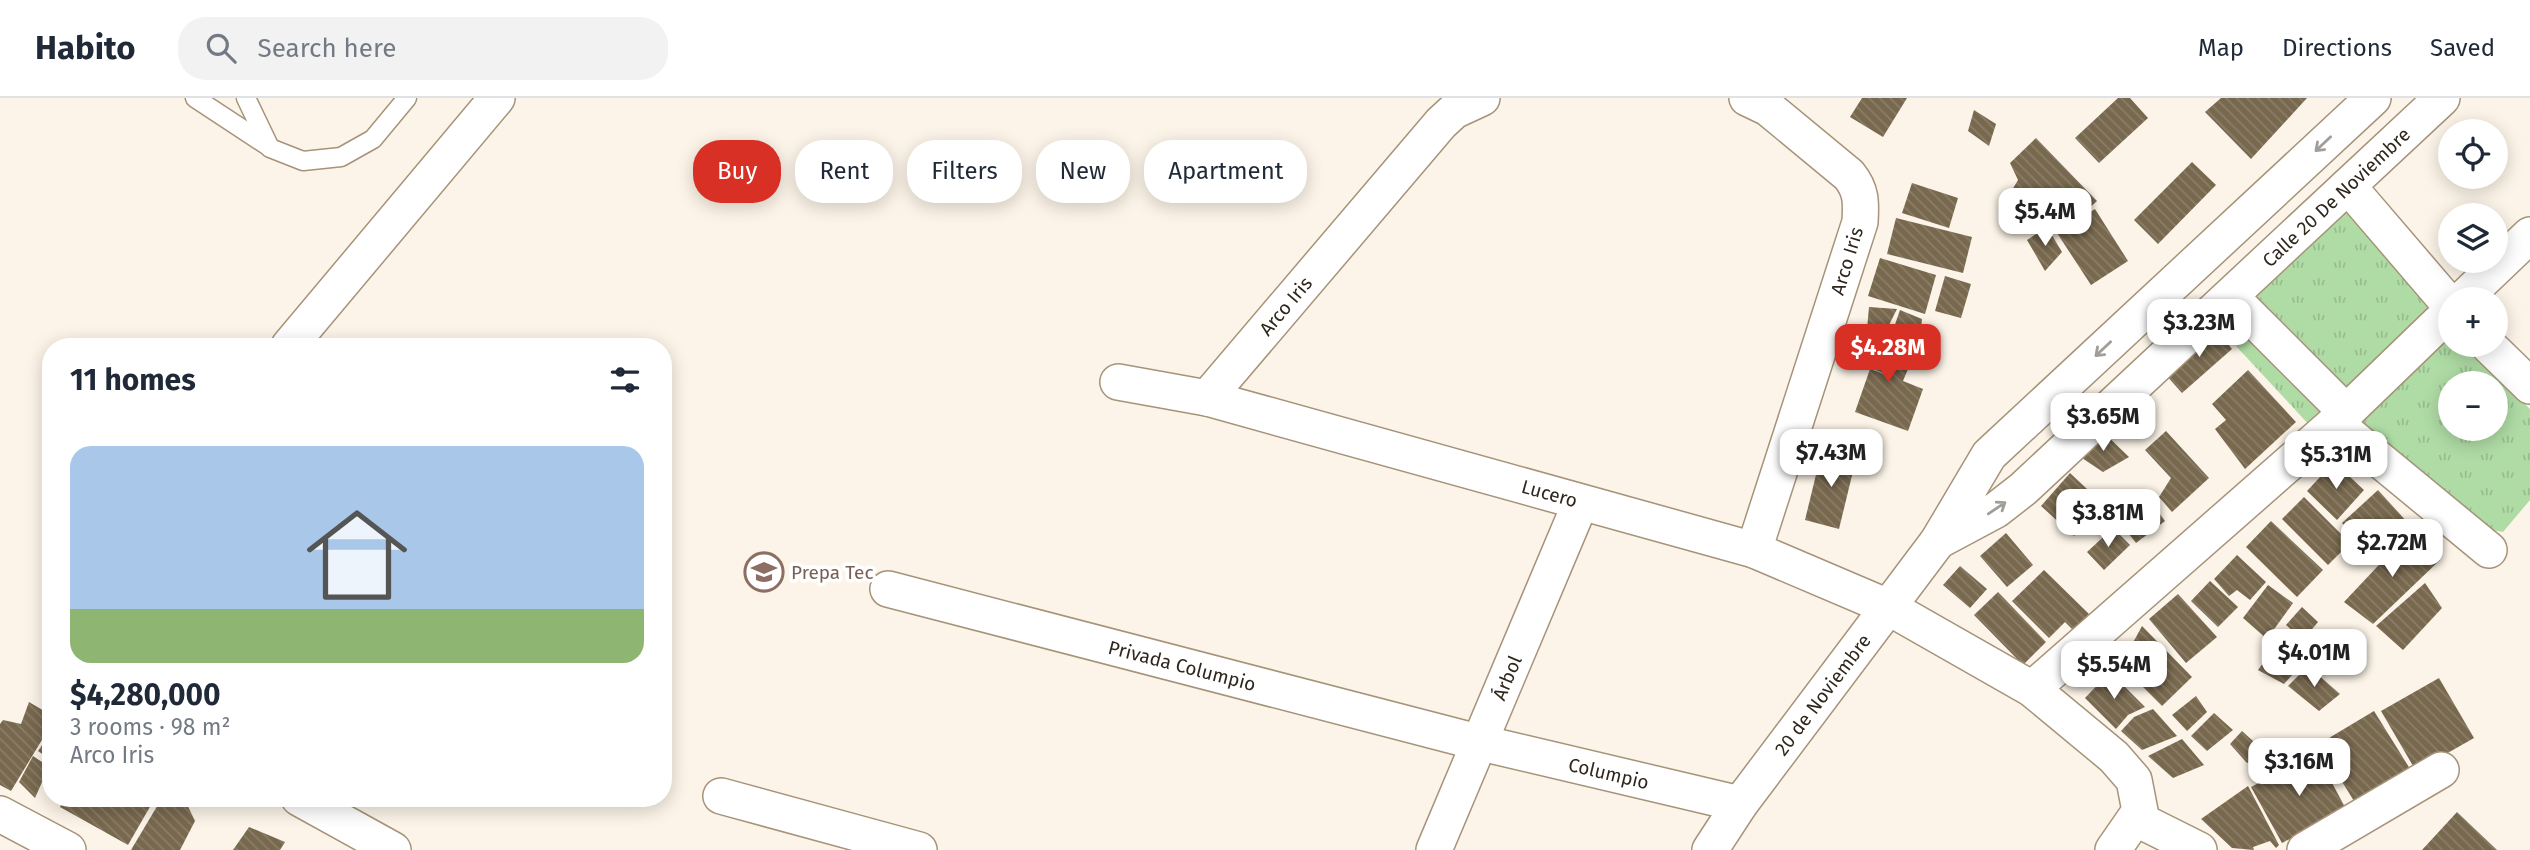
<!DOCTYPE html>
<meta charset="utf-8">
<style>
:root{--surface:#fff;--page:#f2f2f3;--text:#1f2937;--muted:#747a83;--line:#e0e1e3;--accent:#d93025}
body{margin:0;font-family:"Fira Sans",sans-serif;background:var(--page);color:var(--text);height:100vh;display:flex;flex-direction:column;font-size:26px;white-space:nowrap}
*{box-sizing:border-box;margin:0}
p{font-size:23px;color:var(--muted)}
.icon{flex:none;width:38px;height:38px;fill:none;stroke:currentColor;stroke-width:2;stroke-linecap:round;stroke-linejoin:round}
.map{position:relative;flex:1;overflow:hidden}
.details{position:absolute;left:42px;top:240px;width:630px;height:469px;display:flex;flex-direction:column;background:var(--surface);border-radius:28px;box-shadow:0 4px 18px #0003}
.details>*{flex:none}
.hud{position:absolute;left:693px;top:42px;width:665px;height:63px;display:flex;gap:14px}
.fabs{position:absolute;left:2438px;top:21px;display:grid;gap:14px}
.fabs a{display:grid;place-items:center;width:70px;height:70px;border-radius:50%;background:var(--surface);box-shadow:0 4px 18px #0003;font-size:35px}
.price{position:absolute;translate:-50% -60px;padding:0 16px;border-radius:14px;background:#fff;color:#222;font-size:23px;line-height:46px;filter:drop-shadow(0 2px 4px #0008)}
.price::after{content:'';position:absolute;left:50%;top:42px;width:21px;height:16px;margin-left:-10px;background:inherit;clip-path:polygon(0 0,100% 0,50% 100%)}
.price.current{background:var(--accent);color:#fff}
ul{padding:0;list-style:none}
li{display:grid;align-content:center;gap:14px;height:371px;padding:0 28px}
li+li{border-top:2px solid var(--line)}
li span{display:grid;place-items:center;height:217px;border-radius:21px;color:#555}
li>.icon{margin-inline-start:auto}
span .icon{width:126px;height:126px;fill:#fffc;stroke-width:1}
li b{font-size:30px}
h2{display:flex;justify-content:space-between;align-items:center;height:84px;padding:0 28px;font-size:30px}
.pill{padding:0 24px;border-radius:28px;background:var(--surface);box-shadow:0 4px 18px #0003;font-size:24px;line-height:63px}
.pill.current{background:var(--accent);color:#fff}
header{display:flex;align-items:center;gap:42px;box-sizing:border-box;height:98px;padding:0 35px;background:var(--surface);border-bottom:2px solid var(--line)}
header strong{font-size:33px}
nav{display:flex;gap:38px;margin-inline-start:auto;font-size:24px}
.search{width:490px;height:63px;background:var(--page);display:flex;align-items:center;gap:18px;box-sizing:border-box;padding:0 24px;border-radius:28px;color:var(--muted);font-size:26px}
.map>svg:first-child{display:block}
.grass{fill:url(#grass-tufts);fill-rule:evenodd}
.building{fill:url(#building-back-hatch)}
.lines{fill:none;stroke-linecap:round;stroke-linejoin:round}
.lane-casing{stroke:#a69379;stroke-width:21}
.street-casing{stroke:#a69379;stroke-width:38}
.lane{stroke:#fff;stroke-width:18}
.street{stroke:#fff;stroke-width:35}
.oneway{stroke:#a19e99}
.labels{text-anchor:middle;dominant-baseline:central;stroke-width:7;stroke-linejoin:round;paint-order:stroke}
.street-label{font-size:19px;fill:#2f271d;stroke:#fff}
.education-label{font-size:19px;fill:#785e54;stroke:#fff;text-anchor:start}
</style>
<header>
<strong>Habito</strong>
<div class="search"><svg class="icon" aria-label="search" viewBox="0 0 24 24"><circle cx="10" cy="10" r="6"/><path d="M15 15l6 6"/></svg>Search here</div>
<nav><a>Map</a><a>Directions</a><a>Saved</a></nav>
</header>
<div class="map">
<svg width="2530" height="752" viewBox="0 0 2530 752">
<defs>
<pattern id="grass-tufts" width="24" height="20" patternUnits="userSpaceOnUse" patternTransform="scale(1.75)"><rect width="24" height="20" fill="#afdca5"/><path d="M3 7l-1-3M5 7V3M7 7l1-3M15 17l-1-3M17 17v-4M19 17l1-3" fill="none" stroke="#97bd8e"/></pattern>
<pattern id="building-back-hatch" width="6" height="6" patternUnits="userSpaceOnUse" patternTransform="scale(1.75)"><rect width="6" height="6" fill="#78684e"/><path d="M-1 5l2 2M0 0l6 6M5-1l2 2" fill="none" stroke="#8a7e69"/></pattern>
</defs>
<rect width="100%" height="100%" fill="#fcf4e8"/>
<g class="grass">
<polygon points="2352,97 2442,205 2312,330 2236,248 2251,232 2234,215"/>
<path d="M2450 234V247H2465L2530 311V402L2503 434 2466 427 2359 322ZM2450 285H2496V331H2450Z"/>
</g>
<g class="building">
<polygon points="1862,0 1907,0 1883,39 1850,19"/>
<polygon points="2118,0 2130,0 2148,20 2099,65 2075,40"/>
<polygon points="2221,0 2307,0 2251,61 2205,14"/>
<polygon points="1974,12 1996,26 1989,48 1968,33"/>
<polygon points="2036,40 2097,103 2075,123 2057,104 2023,136 2000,112 2018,82 2010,65"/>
<polygon points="2192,64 2216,87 2158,146 2134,122"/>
<polygon points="1912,85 1958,100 1949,130 1902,115"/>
<polygon points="2095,111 2128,163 2091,187 2057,135"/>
<polygon points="1896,120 1972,139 1963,175 1887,156"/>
<polygon points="2047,129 2062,154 2045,173 2027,142"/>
<polygon points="1880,160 1936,177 1925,216 1868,198"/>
<polygon points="1945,178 1971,186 1961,220 1935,213"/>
<polygon points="1869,209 1897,211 1883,239 1867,231"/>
<polygon points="1900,212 1922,221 1919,249 1891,238"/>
<polygon points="2212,226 2232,251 2182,295 2165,276"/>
<polygon points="1869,236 1915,254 1903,283 1923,291 1908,333 1855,314 1870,271 1893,279 1858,265"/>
<polygon points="2248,272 2296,324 2245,371 2215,331 2226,322 2212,306"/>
<polygon points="2102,333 2129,359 2103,374 2079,358"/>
<polygon points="2166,333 2209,380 2172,414 2159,399 2171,380 2145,352"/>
<polygon points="1822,352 1856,361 1839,431 1805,422"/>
<polygon points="2334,364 2364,392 2337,422 2307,393"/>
<polygon points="2070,375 2103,406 2074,438 2041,408"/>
<polygon points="2378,392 2409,426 2373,459 2342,425"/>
<polygon points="2304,399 2350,445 2328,467 2282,421"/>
<polygon points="2155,409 2165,423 2136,445 2125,431"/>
<polygon points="2271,423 2323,472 2297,499 2246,449"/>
<polygon points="2113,430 2130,447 2104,472 2087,454"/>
<polygon points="2006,435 2033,467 2007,489 1980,458"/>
<polygon points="2408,436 2440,462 2373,526 2344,504"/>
<polygon points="2237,457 2266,484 2250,502 2237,492 2229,498 2214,481"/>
<polygon points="1960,468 1987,491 1970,510 1943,487"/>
<polygon points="2044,472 2089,516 2073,532 2065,524 2049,540 2012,503"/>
<polygon points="2210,483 2238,509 2218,529 2191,503"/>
<polygon points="2425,485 2442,510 2403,552 2376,528"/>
<polygon points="2268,487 2293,505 2267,541 2243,520"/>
<polygon points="1998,494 2046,544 2023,567 1974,517"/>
<polygon points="2178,496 2217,539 2186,565 2149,521"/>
<polygon points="2302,509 2318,524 2303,542 2286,527"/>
<polygon points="2142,528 2192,579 2162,608 2121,567"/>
<polygon points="2280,542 2305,563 2284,586 2258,572"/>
<polygon points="2308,568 2340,596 2319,613 2288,588"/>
<polygon points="2110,574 2145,609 2128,617 2116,631 2085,600"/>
<polygon points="2439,580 2474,640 2416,673 2381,613"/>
<polygon points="2196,598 2207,614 2187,633 2172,617"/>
<polygon points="29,604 51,617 51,627 11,693 0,687 0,626 3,622 21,626"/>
<polygon points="2153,611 2177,638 2142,652 2121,633 2134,619"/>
<polygon points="2374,613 2412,674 2357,708 2319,646"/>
<polygon points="2214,615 2233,632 2207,653 2191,638"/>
<polygon points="2242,633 2265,654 2247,665 2230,646"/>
<polygon points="51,634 51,662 38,653"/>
<polygon points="2182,641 2204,667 2173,680 2148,658"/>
<polygon points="2316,655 2346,711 2282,745 2251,689"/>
<polygon points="33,658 51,670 51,684 43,682 35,700 19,684"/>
<polygon points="2248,688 2279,747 2276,750 2270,743 2253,749 2254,752 2232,750 2201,721"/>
<polygon points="64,700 155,700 128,747 60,709"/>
<polygon points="162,700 184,700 195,723 180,752 131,752"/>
<polygon points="2457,714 2497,752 2422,752"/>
<polygon points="249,729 285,744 280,752 233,752"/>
</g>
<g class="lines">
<g class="lane-casing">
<g id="lane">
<polyline points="195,0 268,48"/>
<polyline points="246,0 270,50 303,63 341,59 373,41 407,0"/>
</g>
</g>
<g class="street-casing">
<g id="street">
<path d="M1747 0 1768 10 1849 77C1862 93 1861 105 1860 124L1754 452"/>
<polyline points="2348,88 2450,207"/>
<polyline points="2231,199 2346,314"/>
<polyline points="2463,201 2530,137"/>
<polyline points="2488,247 2530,288"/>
<polyline points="289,248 497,0"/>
<path id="s1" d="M1118 284 1207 300 1754 452 1888 509 2032 591 2114 659 2134 682 2140 713 2113 752"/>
<path id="s2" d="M1207 300 1441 25 1454 13 1482 0"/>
<polyline points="2335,325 2489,452"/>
<path id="s3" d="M1938 443 1996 412 2023 391 2442 0"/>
<path id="s4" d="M888 491 1477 644 1740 706"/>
<polyline points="2032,591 2335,325 2450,214"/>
<polyline points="721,698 919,752"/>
<polyline points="299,700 393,752"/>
<polyline points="0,716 68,752"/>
<polyline points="2137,721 2199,752"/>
<path id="s5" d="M1434 752 1580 406"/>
<path id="s6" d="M1710 752 1740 706 1938 443 1989 357 2373 0"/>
<polyline points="2305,752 2441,672"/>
</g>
</g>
<use href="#lane" class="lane"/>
<use href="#street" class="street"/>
</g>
<defs><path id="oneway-shaft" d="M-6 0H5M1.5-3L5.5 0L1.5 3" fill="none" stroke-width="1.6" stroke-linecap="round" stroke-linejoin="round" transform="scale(1.75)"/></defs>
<g class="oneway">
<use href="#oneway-shaft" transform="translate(2323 46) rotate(137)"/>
<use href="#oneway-shaft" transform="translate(2103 251) rotate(137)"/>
<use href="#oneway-shaft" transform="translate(1997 410) rotate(-34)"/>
</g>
<defs>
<g id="school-ring" transform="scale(2.0125)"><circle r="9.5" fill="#fff" stroke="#8d6e63" stroke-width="1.5"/><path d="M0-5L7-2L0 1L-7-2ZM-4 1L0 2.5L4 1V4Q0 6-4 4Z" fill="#8d6e63"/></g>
</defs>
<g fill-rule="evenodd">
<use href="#school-ring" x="764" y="474"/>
</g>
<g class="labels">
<g class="street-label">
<text stroke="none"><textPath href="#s3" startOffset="528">Calle 20 De Noviembre</textPath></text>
<text transform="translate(1847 163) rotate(-73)">Arco Iris</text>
<text stroke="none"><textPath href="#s2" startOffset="121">Arco Iris</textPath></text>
<text stroke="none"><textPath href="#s1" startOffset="446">Lucero</textPath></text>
<text stroke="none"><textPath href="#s4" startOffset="304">Privada Columpio</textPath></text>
<text stroke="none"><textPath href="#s5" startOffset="187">Árbol</textPath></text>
<text stroke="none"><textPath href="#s6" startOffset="192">20 de Noviembre</textPath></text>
<text stroke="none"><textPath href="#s4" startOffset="744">Columpio</textPath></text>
</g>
<g class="education-label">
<text x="791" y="474">Prepa Tec</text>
</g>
</g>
</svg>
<div class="fabs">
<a><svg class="icon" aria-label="locate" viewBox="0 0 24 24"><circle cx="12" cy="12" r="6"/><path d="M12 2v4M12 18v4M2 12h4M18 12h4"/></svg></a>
<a><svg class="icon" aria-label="layers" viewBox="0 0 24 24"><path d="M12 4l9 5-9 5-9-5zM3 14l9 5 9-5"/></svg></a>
<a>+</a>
<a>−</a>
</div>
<b class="price" style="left:2045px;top:150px">$5.4M</b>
<b class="price" style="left:2199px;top:261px">$3.23M</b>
<b class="price current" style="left:1888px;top:286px">$4.28M</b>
<b class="price" style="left:2103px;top:355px">$3.65M</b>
<b class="price" style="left:1831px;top:391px">$7.43M</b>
<b class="price" style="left:2336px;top:393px">$5.31M</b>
<b class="price" style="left:2108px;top:451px">$3.81M</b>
<b class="price" style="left:2392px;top:481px">$2.72M</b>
<b class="price" style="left:2314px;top:591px">$4.01M</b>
<b class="price" style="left:2114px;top:603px">$5.54M</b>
<b class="price" style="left:2299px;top:700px">$3.16M</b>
<div class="hud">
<a class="pill current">Buy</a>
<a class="pill">Rent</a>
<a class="pill">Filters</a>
<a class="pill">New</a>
<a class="pill">Apartment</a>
</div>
<section class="details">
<h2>11 homes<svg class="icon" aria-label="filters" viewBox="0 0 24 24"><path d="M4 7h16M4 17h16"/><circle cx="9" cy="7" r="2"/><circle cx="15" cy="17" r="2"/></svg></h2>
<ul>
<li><span style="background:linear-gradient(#a9c7e8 75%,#8fb573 0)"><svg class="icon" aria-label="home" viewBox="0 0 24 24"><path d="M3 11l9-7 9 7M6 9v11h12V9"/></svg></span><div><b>$4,280,000</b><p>3 rooms · 98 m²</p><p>Arco Iris</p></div></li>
</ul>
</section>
</div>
